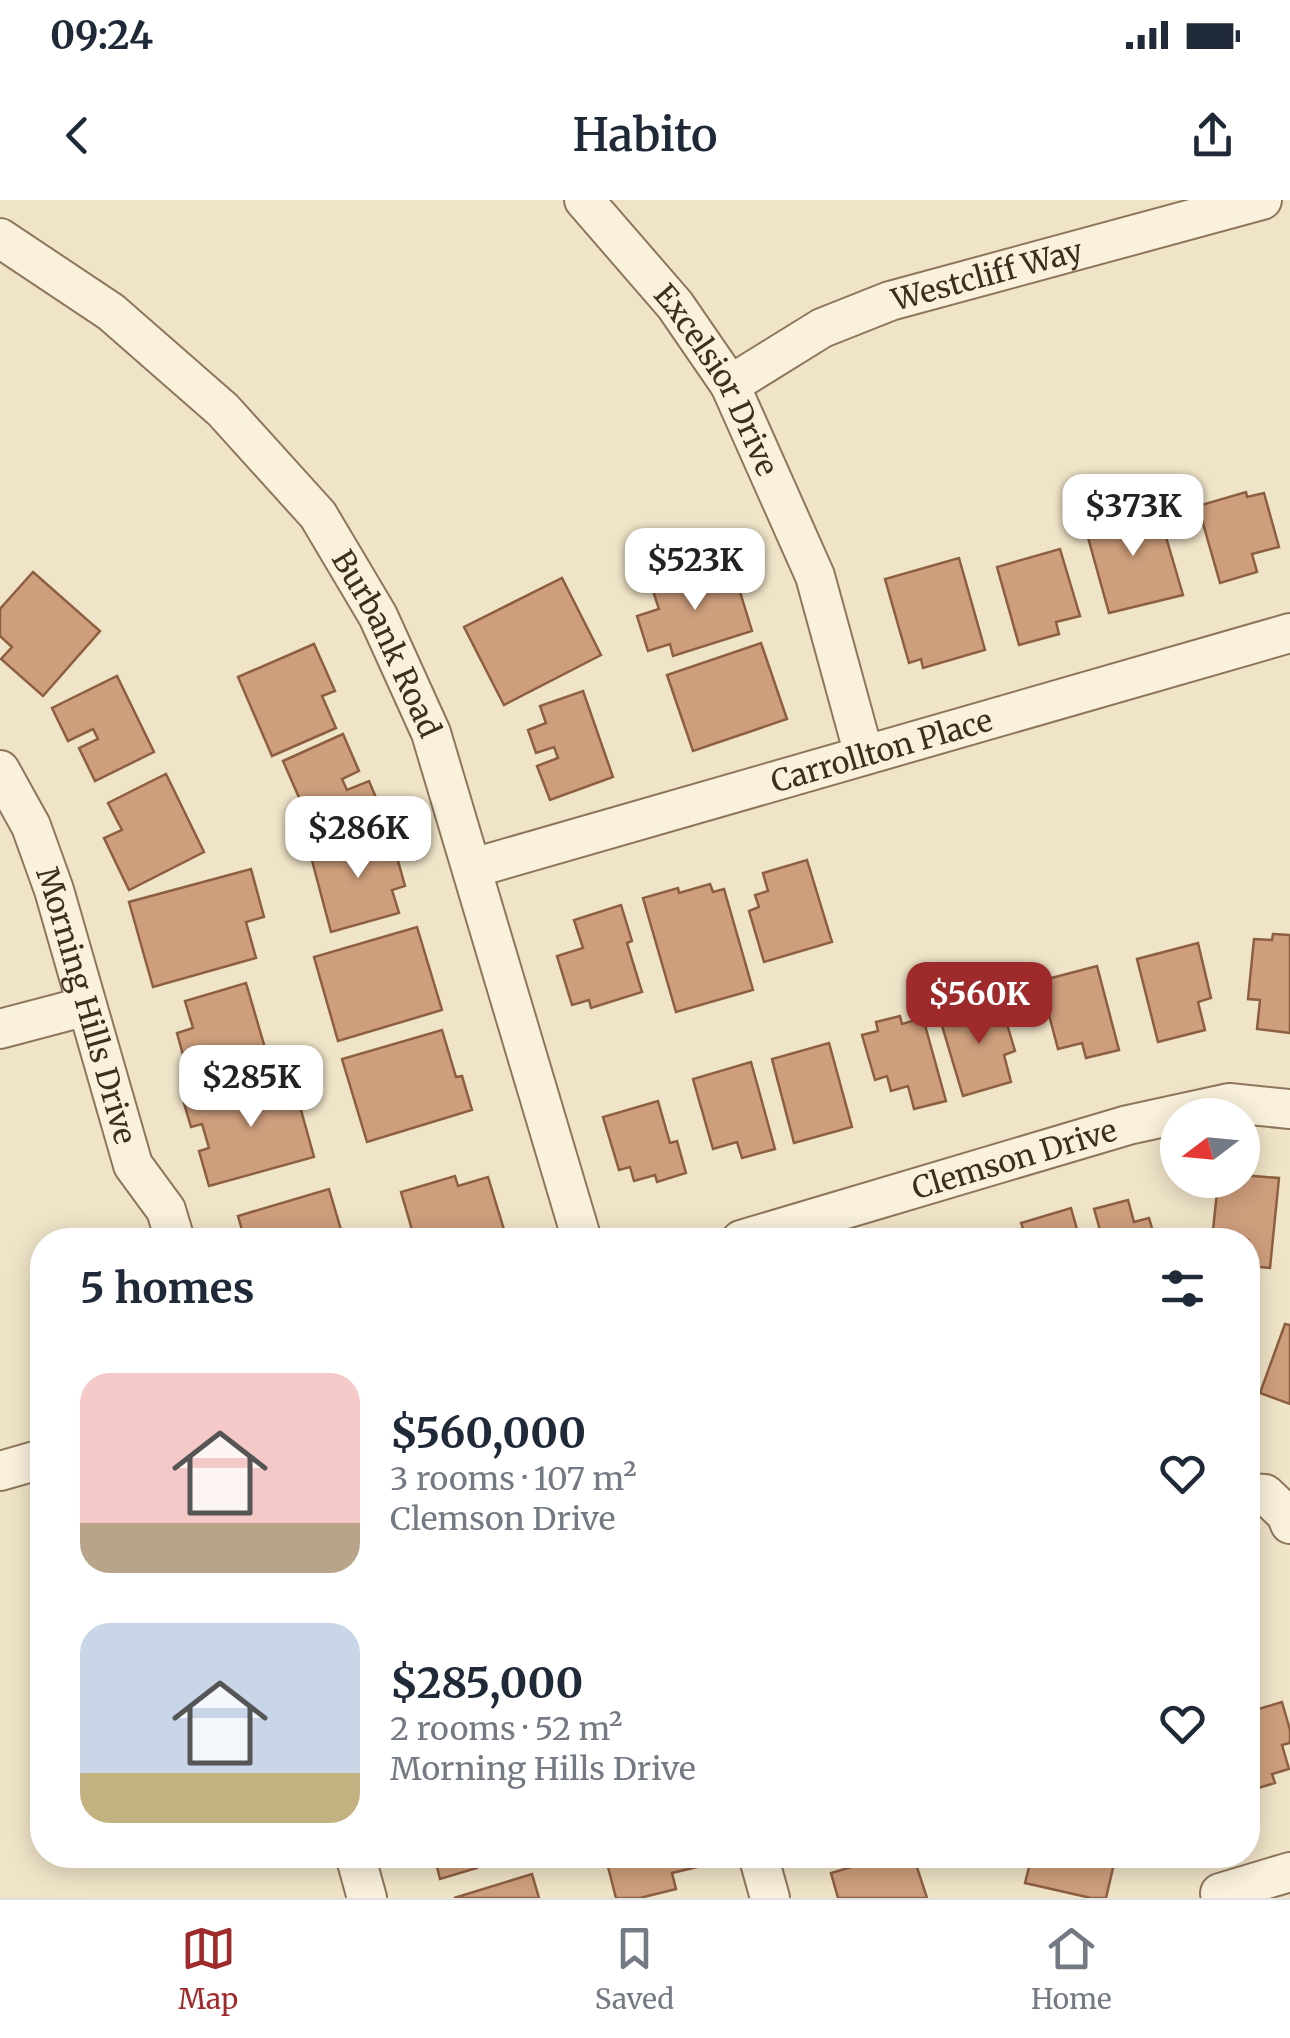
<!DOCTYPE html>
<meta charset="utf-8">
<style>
:root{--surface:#fff;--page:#f2f2f3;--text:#1f2937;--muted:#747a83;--line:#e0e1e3;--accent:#9e2a2b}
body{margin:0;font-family:Merriweather,serif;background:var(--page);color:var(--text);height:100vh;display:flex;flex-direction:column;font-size:38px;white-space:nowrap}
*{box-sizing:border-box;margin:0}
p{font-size:32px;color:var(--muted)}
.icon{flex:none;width:55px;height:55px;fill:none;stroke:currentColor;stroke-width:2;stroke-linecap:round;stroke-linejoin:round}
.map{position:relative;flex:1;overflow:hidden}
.panel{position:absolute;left:30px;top:1028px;width:1230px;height:640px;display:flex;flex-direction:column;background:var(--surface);border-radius:40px;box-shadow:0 5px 25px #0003}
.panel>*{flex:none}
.needle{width:65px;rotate:254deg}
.controls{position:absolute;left:1160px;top:898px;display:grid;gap:20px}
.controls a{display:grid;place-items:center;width:100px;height:100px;border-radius:50%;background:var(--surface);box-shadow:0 5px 25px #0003;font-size:50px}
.price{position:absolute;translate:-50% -85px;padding:0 22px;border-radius:20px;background:#fff;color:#222;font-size:32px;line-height:65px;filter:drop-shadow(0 2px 5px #0008)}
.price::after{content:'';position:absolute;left:50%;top:60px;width:30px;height:22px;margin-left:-15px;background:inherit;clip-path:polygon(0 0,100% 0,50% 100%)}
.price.active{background:var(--accent);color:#fff}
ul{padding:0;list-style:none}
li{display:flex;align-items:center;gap:30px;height:250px;padding:0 50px}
li span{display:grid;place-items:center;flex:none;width:280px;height:200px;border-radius:30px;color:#555}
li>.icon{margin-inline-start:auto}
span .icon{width:120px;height:120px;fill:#fffc;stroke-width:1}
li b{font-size:42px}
h2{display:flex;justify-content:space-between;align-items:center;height:120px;padding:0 50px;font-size:42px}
.status{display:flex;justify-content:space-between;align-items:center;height:70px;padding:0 50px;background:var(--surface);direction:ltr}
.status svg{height:28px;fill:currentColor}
header{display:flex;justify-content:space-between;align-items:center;height:130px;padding:0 50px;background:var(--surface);font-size:45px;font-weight:600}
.menu{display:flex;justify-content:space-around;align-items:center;height:140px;border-top:2px solid var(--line);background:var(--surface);font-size:28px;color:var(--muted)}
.menu a{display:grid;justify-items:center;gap:5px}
.menu .active{color:var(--accent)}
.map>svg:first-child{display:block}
.building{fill:#cf9f7d;stroke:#8d5f41;stroke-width:2.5}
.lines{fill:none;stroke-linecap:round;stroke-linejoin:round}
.minor-casing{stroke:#8d765c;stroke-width:42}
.minor{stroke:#faf1dc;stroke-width:38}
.labels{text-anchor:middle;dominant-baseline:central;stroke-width:10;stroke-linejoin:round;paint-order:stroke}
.street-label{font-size:30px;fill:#3d2e20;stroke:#f7eed8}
</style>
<div class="status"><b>09:24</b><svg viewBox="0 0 49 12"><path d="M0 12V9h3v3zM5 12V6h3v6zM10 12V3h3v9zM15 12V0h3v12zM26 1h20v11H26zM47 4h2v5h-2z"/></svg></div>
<header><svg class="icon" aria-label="back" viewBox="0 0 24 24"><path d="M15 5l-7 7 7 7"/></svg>Habito<svg class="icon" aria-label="share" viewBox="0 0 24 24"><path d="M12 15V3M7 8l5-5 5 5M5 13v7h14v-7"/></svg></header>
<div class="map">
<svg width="1290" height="1698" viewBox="0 0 1290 1698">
<rect width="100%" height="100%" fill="#f0e4c8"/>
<g class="building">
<polygon points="1246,292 1247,297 1264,293 1279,347 1252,354 1257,372 1220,383 1198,306"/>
<polygon points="1156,303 1183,395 1109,413 1084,323"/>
<polygon points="1060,349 1080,416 1056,422 1059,434 1019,445 997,367"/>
<polygon points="959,358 985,450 923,468 921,459 909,463 885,379"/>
<polygon points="721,366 727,385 737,382 752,431 673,456 670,444 648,451 637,416 659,409 652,388"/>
<polygon points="33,372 100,431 43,496 1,459 12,447 0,436 0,409"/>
<polygon points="562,378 601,455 504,505 464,427"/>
<polygon points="761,443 787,519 693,551 667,475"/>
<polygon points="314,444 335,491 322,496 336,528 272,556 238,477"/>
<polygon points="117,476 154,552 95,581 79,548 98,539 93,529 68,541 52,508"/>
<polygon points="583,491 613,577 550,600 537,566 558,558 554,547 536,553 528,530 546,523 540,506"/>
<polygon points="343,534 359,571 342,579 347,590 369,581 383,614 319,643 283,561"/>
<polygon points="166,574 204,652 129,690 104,638 122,630 108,603"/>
<polygon points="390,632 405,686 392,690 399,713 331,732 310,653"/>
<polygon points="807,660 832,742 764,762 749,711 759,707 755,695 768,691 763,673"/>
<polygon points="251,669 264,717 246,722 256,758 153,787 129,702"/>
<polygon points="710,684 713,692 724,689 753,790 676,812 643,698 678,688 679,693"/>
<polygon points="621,705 632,741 627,743 642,792 591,808 589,800 572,805 557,756 583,748 574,720"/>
<polygon points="417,727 442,810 338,841 314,757"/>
<polygon points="1273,734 1290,735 1290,833 1257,829 1260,800 1248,799 1254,739 1272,740"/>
<polygon points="1198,743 1211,798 1198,802 1205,830 1158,842 1137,759"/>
<polygon points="1097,766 1119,850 1086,858 1082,843 1058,849 1040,781"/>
<polygon points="246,783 272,872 194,895 177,833 193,828 185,801"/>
<polygon points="1000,801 1015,851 1004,855 1011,882 963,896 940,819"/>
<polygon points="900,816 902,824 923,818 946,901 914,909 908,886 891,891 887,876 875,880 862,835 878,831 876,822"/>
<polygon points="442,830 456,877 462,876 472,910 367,942 342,859"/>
<polygon points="829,843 852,927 794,943 772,859"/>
<polygon points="751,862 775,949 742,958 737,942 713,949 693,879"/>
<polygon points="291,874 314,957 209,986 199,951 209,948 202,924 191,927 184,903"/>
<polygon points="658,901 670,943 677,941 686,973 657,982 655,975 634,981 630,967 619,970 603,917"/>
<polygon points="1242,975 1279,978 1270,1068 1248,1066 1248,1040 1212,1040 1218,982 1241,984"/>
<polygon points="455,976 458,986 488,977 505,1033 481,1040 415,1040 401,992"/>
<polygon points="329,989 344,1040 245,1040 238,1016"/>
<polygon points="1128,1000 1134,1022 1149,1018 1154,1035 1166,1032 1169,1040 1103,1040 1094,1009"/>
<polygon points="1071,1008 1080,1040 1027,1040 1021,1023"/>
<polygon points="1285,1124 1290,1125 1290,1204 1260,1193"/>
<polygon points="1248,1419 1258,1456 1248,1459"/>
<polygon points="1282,1502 1290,1530 1290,1543 1282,1545 1289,1569 1272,1574 1275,1583 1248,1591 1248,1512"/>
<polygon points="434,1655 482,1655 474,1657 477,1668 440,1679"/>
<polygon points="605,1655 694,1655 697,1667 672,1673 676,1689 640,1698 616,1698"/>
<polygon points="870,1655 913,1655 927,1698 838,1698 831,1673 872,1661"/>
<polygon points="1032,1655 1116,1655 1106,1698 1091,1698 1025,1683"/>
<polygon points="532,1674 539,1698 454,1698"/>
</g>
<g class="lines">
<g class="minor-casing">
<g id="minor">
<path id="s1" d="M584 0 675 105 730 185 815 376 864 555"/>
<path id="s2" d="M0 38 111 112 223 210 318 315 378 416 431 533 582 1040"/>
<path id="s3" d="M730 185 822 128 890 101 1262 0"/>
<path id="s4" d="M0 570 31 626 54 690 133 965 166 1010 175 1040"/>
<path id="s5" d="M473 668 1290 433"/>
<polyline points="0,829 87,806"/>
<path id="s6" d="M741 1040 1128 925 1229 903 1290 909"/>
<polyline points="0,1271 42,1259"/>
<polyline points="1248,1293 1265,1294 1286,1314 1290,1324"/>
<polyline points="355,1655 367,1698"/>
<polyline points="758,1655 770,1698"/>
<polyline points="1220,1693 1290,1672"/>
</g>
</g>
<use href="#minor" class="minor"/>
</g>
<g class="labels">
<g class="street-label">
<text stroke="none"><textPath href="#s3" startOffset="282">Westcliff Way</textPath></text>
<text stroke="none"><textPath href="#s1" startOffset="225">Excelsior Drive</textPath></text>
<text stroke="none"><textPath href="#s2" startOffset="570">Burbank Road</textPath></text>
<text stroke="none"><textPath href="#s5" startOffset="425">Carrollton Place</textPath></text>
<text stroke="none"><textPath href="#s4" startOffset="252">Morning Hills Drive</textPath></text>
<text stroke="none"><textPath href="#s6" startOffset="285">Clemson Drive</textPath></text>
</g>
</g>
</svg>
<div class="controls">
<a><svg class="needle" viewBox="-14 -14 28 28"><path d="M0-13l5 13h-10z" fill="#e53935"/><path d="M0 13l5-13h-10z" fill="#747a83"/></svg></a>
</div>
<b class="price" style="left:1133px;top:359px">$373K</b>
<b class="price" style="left:695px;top:413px">$523K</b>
<b class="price" style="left:358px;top:681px">$286K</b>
<b class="price active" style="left:979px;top:847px">$560K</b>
<b class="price" style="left:251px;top:930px">$285K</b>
<section class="panel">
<h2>5 homes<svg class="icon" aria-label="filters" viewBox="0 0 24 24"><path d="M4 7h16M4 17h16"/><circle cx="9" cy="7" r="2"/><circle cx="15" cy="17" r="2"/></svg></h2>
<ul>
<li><span style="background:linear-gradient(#f6c9c9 75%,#b9a48a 0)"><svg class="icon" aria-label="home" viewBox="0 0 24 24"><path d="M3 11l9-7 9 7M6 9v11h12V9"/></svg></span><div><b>$560,000</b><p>3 rooms · 107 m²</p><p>Clemson Drive</p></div><svg class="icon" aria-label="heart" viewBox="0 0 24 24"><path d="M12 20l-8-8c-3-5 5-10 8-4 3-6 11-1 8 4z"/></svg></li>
<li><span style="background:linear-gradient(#c9d6e8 75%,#c2b280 0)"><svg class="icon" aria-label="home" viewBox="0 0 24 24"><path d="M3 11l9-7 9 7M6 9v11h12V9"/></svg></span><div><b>$285,000</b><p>2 rooms · 52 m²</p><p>Morning Hills Drive</p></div><svg class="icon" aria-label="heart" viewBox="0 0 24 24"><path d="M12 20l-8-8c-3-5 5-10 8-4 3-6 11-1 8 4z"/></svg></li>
</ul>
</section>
</div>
<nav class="menu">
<a class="active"><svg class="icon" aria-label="map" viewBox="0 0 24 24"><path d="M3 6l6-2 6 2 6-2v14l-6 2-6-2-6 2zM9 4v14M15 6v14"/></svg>Map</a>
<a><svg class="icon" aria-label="saved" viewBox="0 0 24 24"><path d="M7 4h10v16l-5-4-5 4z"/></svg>Saved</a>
<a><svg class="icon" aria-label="home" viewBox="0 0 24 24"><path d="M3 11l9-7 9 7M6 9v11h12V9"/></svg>Home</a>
</nav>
